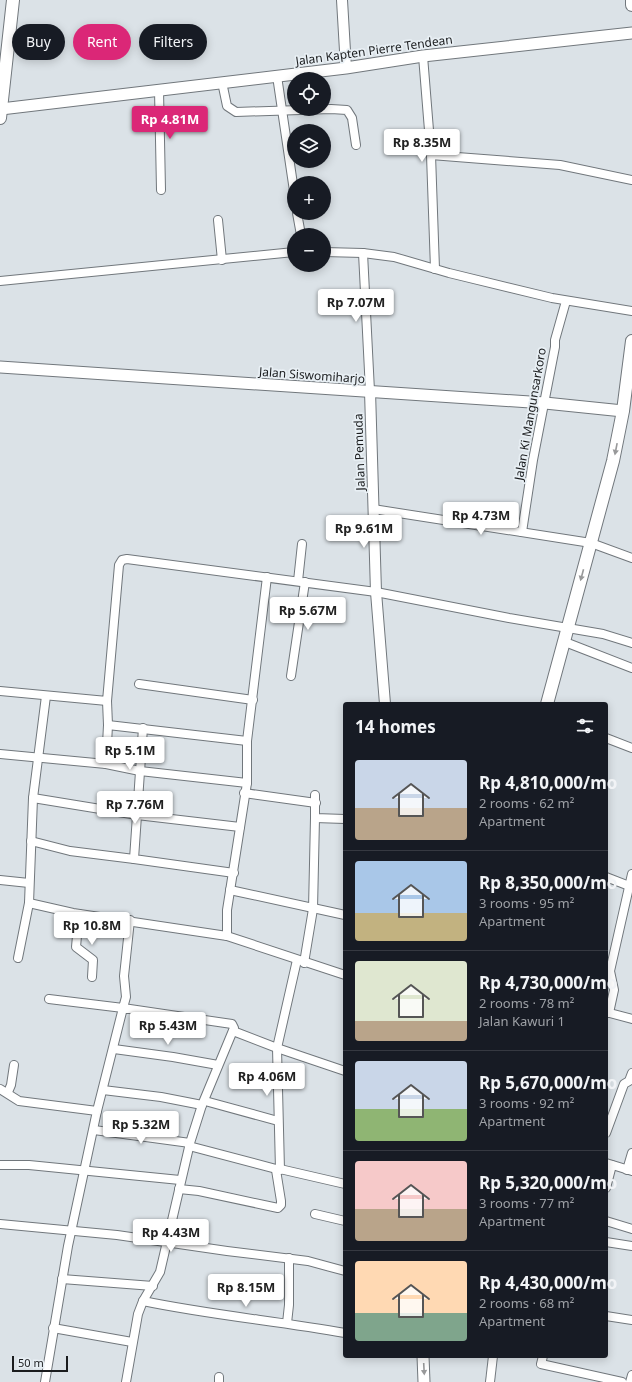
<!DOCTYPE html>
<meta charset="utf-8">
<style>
:root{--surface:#171b24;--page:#242831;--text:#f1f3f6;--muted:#9ea1a6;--line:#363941;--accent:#db2777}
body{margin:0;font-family:"Noto Sans",sans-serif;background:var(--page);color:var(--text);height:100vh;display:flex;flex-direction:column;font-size:15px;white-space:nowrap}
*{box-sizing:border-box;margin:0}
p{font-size:13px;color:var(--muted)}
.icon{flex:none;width:22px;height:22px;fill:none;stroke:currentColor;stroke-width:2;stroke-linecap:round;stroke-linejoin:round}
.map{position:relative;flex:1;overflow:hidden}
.drawer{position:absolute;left:343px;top:702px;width:265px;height:656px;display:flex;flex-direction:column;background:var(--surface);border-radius:4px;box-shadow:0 2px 10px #0003}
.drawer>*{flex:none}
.top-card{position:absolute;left:12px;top:24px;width:271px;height:36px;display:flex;gap:8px}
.fabs{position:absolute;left:287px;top:72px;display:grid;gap:8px}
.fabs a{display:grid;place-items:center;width:44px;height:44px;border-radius:50%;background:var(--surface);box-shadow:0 2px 10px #0003;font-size:20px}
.scale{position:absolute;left:12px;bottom:10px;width:56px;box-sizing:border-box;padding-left:4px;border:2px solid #1a1c1e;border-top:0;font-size:11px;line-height:14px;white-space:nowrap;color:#1a1c1e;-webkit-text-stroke:3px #e8eff4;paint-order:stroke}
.price{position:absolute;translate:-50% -34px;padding:0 9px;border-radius:4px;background:#fff;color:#222;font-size:13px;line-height:26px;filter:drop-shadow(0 1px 2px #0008)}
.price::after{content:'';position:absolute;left:50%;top:24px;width:12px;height:9px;margin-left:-6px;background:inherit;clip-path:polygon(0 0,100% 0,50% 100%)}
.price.active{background:var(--accent);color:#fff}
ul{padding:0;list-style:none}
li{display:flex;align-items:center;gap:12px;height:100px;padding:0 12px}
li+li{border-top:1px solid var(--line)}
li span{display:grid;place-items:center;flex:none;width:112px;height:80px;border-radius:4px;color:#555}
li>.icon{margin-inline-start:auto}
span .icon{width:48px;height:48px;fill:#fffc;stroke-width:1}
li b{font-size:17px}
h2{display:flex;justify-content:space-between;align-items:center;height:48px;padding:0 12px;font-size:17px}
.tag{padding:0 14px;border-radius:18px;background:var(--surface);box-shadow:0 2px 10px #0003;font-size:14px;line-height:36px}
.tag.active{background:var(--accent);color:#fff}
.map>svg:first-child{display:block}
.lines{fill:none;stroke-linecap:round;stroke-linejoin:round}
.minor-casing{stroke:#71777c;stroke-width:10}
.tertiary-casing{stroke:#71777c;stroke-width:12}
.secondary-casing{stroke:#71777c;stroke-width:13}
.primary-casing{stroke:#71777c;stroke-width:14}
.minor{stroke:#fff;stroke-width:8}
.tertiary{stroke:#fff;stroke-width:10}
.secondary{stroke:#fff;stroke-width:11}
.primary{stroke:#fff;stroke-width:12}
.oneway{fill:#98999a}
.labels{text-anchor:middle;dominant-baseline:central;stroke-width:3.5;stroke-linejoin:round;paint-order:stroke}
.street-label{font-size:12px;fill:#1a1c1e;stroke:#e8eff4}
</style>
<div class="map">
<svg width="632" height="1382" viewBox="0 0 632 1382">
<rect width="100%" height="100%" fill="#dbe2e7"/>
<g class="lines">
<g class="minor-casing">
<g id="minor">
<polyline points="423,56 431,155 435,269"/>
<polyline points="277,76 294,191"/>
<polyline points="222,82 227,106 236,112 331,109 347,110 352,118 356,145"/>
<polyline points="159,90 161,190"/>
<polyline points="431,155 560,165 632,180"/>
<polyline points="297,213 301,235"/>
<polyline points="218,220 222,260"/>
<polyline points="324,252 363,253 394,257 449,273 552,298 632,311"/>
<polyline points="363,253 370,391"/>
<polyline points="0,281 294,252"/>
<polyline points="373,509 591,543 632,558"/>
<polyline points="522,532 533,460 555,347 555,340 566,301"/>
<polyline points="298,581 302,544"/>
<polyline points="565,642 632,668"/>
<polyline points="291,676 305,582"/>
<polyline points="139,684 253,700"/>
<polyline points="0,691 107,701 119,565 122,560 127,559 376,592 509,618 603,634 632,643"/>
<polyline points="46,696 33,798 29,903 73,913 227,936 345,975"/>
<polyline points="107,701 108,725"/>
<polyline points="143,728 134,859 234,873"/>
<polyline points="606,738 632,748"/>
<polyline points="0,754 106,764 140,771 247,783"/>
<polyline points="106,764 108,725 247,741"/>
<polyline points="244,793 316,803"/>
<polyline points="315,795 315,818 345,819"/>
<polyline points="33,798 137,815 240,827"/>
<polyline points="31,841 70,851 134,859"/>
<polyline points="606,877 632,887"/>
<polyline points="0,880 29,883"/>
<polyline points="230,890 345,915"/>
<polyline points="79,914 76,947 93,960 92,977"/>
<polyline points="227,936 227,910 247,783 247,741 267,577"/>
<polyline points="18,958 29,903"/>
<polyline points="304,963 313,909 315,818"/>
<polyline points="49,999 123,1008 126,997 124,976 130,920"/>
<polyline points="606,1012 632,1019"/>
<polyline points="609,1013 614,990 610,971 632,874"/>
<polyline points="233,1031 277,1048 345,1071"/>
<polyline points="114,1049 173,1057 218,1065"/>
<polyline points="0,1089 19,1101 97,1111"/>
<polyline points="103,1090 161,1097 202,1105"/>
<polyline points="8,1092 11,1085 14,1065"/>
<polyline points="205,1101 278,1121"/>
<polyline points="94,1130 190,1143"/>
<polyline points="606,1133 624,1084 629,1081 632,1073"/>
<polyline points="189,1146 280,1170 277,1048 297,960"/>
<polyline points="606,1163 632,1171"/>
<polyline points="0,1165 29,1165 180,1180"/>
<polyline points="280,1169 345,1184"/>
<polyline points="627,1170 632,1153"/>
<polyline points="606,1188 612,1165"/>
<polyline points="179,1189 199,1191 278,1208 281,1205 281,1201 276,1170"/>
<polyline points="315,1214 345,1221"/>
<polyline points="606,1221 632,1229"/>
<polyline points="0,1224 117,1235 227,1251 308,1261 345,1271"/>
<polyline points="606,1242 632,1246"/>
<polyline points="62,1279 153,1286"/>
<path d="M143 1301C210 1315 278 1321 345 1333"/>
<polyline points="606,1316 632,1320"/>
<polyline points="287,1323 289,1305 289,1258"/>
<polyline points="53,1328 132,1342"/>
<polyline points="543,1356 541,1364 622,1382"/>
<polyline points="219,1377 219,1382"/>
<polyline points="45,1382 68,1246 97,1111 123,1008 232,1024 234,1028 202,1105 190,1143 160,1272 143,1301 138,1314 126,1382"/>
<polyline points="490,1382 493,1356"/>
<polyline points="630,1382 632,1375"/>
</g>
</g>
<g class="tertiary-casing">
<g id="tertiary">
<polyline points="342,0 346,68"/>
<polyline points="370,391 376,592 385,704"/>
</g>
</g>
<g class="secondary-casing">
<g id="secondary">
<polyline points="1,109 346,68 423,56 632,33"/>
<polyline points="0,367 545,403 623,411"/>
<polyline points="423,1356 424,1382"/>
</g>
</g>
<g class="primary-casing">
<g id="primary">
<polyline points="632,0 632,5"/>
<polyline points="0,118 13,0"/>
<polyline points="547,704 613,461 623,411 632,341"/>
</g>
</g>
<use href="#minor" class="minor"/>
<use href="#tertiary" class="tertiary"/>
<use href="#secondary" class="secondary"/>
<use href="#primary" class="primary"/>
</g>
<defs><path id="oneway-solid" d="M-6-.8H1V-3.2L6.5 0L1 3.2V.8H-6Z"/></defs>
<g class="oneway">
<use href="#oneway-solid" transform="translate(616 449) rotate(101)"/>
<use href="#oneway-solid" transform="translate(582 575) rotate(105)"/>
<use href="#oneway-solid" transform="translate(424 1369) rotate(87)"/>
</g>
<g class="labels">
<g class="street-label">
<text transform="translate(374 50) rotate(-8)">Jalan Kapten Pierre Tendean</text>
<text transform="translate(312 375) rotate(4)">Jalan Siswomiharjo</text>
<text transform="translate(530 414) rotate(-80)">Jalan Ki Mangunsarkoro</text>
<text transform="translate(359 452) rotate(-92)">Jalan Pemuda</text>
</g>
</g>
</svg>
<div class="fabs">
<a><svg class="icon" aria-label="locate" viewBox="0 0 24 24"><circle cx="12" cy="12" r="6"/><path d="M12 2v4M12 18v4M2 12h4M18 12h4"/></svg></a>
<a><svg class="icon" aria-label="layers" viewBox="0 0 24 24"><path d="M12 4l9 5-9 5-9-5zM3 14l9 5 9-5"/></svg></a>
<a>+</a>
<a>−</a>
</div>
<div class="scale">50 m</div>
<b class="price active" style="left:170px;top:140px">Rp 4.81M</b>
<b class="price" style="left:422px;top:163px">Rp 8.35M</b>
<b class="price" style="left:356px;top:323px">Rp 7.07M</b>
<b class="price" style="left:481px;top:536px">Rp 4.73M</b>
<b class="price" style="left:364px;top:549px">Rp 9.61M</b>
<b class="price" style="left:308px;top:631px">Rp 5.67M</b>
<b class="price" style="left:130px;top:771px">Rp 5.1M</b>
<b class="price" style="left:135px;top:825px">Rp 7.76M</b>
<b class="price" style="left:92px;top:946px">Rp 10.8M</b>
<b class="price" style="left:168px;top:1046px">Rp 5.43M</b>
<b class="price" style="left:267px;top:1097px">Rp 4.06M</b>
<b class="price" style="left:141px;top:1145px">Rp 5.32M</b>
<b class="price" style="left:171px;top:1253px">Rp 4.43M</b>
<b class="price" style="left:246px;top:1308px">Rp 8.15M</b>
<div class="top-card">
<a class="tag">Buy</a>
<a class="tag active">Rent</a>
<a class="tag">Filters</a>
</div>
<section class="drawer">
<h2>14 homes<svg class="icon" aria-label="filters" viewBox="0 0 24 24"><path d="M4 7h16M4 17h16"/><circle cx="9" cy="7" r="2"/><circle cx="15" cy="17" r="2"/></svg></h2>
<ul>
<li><span style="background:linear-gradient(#c9d6e8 60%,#b9a48a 0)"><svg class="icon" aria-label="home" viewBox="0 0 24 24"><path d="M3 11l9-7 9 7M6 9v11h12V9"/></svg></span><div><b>Rp 4,810,000/mo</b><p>2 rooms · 62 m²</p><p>Apartment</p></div></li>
<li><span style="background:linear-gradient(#a9c7e8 65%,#c2b280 0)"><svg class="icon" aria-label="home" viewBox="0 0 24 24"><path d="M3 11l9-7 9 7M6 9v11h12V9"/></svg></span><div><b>Rp 8,350,000/mo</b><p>3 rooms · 95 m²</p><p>Apartment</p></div></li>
<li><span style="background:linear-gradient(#dfe7d0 75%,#b9a48a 0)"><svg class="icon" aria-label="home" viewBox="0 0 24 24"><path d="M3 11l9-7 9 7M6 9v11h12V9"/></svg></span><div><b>Rp 4,730,000/mo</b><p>2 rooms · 78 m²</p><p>Jalan Kawuri 1</p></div></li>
<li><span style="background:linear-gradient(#c9d6e8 60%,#8fb573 0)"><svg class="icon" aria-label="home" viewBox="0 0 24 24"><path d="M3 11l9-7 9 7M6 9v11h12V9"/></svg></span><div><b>Rp 5,670,000/mo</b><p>3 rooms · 92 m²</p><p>Apartment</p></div></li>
<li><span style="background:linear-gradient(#f6c9c9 60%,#b9a48a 0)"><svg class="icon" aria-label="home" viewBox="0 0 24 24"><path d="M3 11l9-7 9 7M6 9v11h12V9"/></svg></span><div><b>Rp 5,320,000/mo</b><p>3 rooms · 77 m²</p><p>Apartment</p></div></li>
<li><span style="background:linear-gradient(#ffd9b3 65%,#7fa58c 0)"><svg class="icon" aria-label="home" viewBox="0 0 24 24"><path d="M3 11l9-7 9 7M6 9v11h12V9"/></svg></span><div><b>Rp 4,430,000/mo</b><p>2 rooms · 68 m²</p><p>Apartment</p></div></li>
</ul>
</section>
</div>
